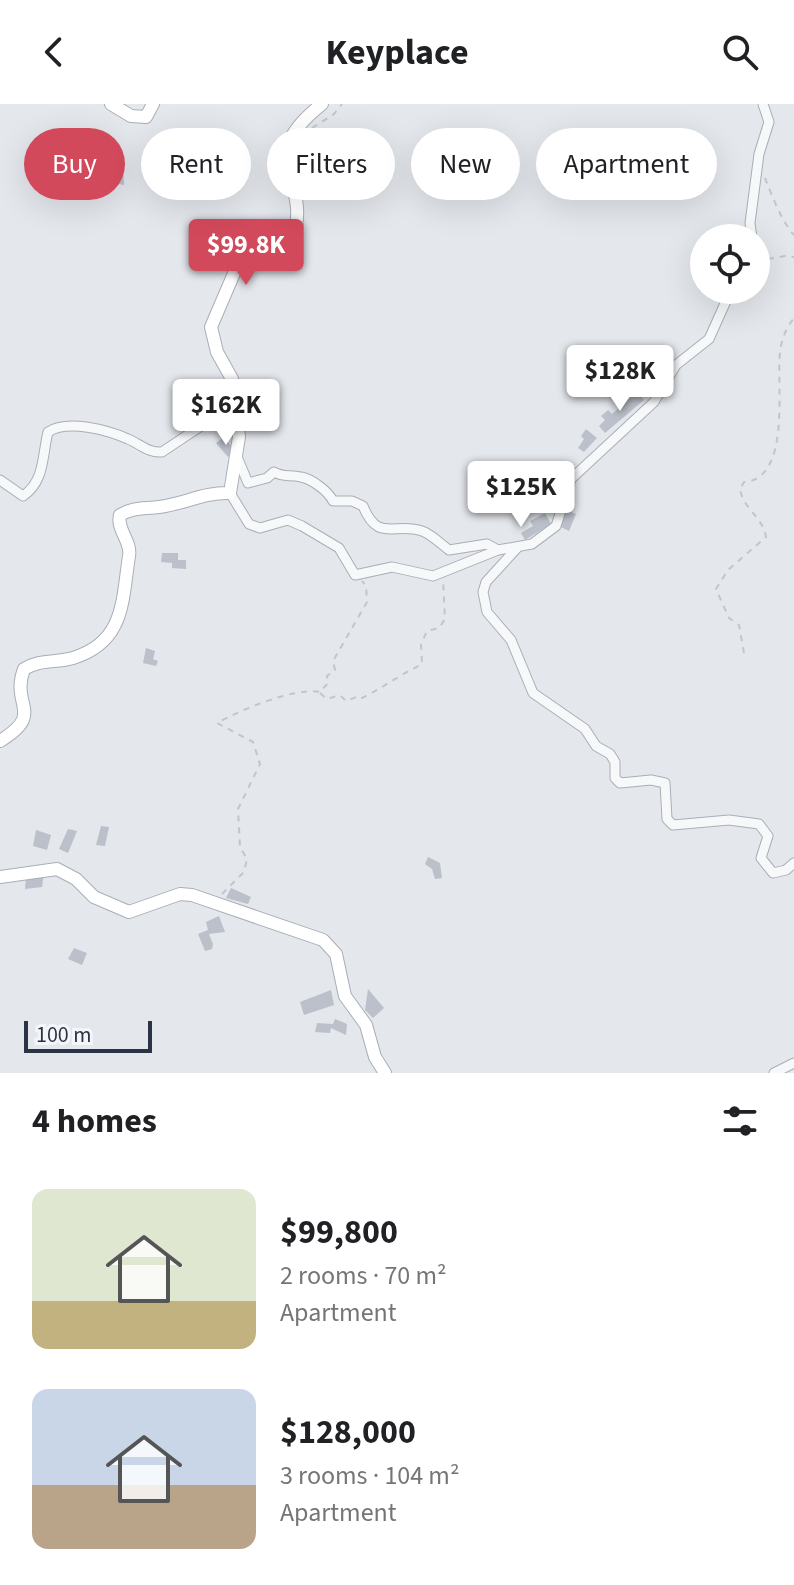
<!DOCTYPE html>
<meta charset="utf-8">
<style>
:root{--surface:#fff;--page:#f6f6f6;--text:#202124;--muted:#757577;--accent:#d1495b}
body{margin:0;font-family:"Source Sans 3",sans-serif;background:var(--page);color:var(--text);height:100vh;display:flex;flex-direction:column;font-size:30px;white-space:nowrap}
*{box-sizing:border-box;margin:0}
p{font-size:26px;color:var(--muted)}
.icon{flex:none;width:44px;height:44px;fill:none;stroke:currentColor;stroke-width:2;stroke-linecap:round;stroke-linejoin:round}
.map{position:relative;height:969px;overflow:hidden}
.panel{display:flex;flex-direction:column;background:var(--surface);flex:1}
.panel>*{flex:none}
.guide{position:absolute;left:24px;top:24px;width:746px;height:72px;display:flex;gap:16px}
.tools{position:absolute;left:690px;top:120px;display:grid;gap:16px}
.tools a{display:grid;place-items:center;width:80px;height:80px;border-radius:50%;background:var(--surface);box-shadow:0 8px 32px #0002;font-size:40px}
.scale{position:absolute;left:24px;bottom:20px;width:128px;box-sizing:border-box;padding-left:8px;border:4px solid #2b3445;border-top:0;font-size:22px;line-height:28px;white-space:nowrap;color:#2b3445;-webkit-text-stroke:6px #f4f6f9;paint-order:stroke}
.price{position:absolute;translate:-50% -68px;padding:0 18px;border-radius:8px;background:#fff;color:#222;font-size:26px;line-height:52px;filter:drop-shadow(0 2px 4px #0008)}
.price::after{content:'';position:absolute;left:50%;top:48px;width:24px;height:18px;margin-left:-12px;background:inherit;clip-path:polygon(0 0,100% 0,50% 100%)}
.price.current{background:var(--accent);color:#fff}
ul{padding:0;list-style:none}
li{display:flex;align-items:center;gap:24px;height:200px;padding:0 32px}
li span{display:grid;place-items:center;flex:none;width:224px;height:160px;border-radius:16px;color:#555}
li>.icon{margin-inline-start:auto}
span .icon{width:96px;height:96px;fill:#fffc;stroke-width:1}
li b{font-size:34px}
h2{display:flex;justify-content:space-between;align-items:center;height:96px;padding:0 32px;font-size:34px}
.tag{padding:0 28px;border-radius:36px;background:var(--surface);box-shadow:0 8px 32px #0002;font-size:28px;line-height:72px}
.tag.current{background:var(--accent);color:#fff}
header{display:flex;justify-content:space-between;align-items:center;height:104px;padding:0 32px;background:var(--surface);font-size:36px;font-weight:700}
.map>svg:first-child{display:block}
.building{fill:#bbc0ca}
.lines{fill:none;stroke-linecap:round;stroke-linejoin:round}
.minor-casing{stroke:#a9aeb7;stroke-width:11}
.secondary-casing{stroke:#a9aeb7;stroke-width:14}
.path{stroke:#c2c5cb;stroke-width:2;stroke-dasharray:6 6;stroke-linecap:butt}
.minor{stroke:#f7f8fa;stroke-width:9}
.secondary{stroke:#fff;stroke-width:12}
</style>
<header><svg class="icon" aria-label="back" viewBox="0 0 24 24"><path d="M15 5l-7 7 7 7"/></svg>Keyplace<svg class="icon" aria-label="search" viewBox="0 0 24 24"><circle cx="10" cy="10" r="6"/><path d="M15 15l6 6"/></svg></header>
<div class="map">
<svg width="794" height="969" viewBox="0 0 794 969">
<rect width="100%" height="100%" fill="#e4e7ec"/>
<g class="building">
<polygon points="123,61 124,81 106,78 105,64"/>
<polygon points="637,288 644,296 605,329 599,322 605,316 601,312 608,306 612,310"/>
<polygon points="586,325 597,334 584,348 578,344 584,335 581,332"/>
<polygon points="224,333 235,347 228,353 216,339"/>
<polygon points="566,406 576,410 569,427 559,422"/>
<polygon points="545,409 551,420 525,436 521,429 533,422 530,417"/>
<polygon points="162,449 178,449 178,456 186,456 186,465 172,464 172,459 161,458"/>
<polygon points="146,544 155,547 153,555 158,557 156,562 143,559"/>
<polygon points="101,722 109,723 105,742 96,741"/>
<polygon points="68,725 77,727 68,749 59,745"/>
<polygon points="36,726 51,731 47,746 33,742"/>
<polygon points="428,753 440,759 442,774 435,775 432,765 425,760"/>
<polygon points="44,769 42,783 25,785 26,773"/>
<polygon points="231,784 251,793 248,800 226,794"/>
<polygon points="219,812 225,828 209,830 213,840 212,845 205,847 198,830 208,826 206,818"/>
<polygon points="74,844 87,849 82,861 68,855"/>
<polygon points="368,885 384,904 373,914 365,906"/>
<polygon points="331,886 334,901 304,911 300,898"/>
<polygon points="335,915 347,920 346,931 331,924 330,929 315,928 317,919 333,920"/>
</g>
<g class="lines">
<g class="minor-casing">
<g id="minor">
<polyline points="752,134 750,119 759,50 769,18 763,0"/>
<path d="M238 355 248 379 267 374 274 368C284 374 290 370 301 373 312 375 328 387 333 397H352L363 402C378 439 394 418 422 427 431 430 441 440 449 446L487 440 498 446"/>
<path d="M0 376 23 392C45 377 42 352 48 328 67 315 108 326 128 335 140 340 148 349 162 348L210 316 235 307"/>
<polyline points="230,389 249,420 260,424 288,416 302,422 339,444 355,471 392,463 433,472 498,446 532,440 556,422 571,375 654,298 676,261 709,235 731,186"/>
<polyline points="518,443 486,478 483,488 487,508 511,536 533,589 585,625 596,642 610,650 615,658 615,674 620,679 651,676 665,679 667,715 673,721 729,716 759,720 768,732 761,754 773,769 786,766 794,759"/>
<polyline points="774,969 794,959"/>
</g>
</g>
<g class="secondary-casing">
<g id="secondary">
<polyline points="111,0 131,12 146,13 153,0"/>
<path d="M0 637C46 609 10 602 24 565 40 555 56 559 73 554 125 538 122 497 129 452 132 438 116 425 120 411 133 403 144 405 159 403 184 400 204 388 230 389L239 333 232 275 217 248 211 223 238 160 277 144 294 133C311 71 252 55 322 0"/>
<polyline points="0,773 57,765 76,775 94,793 129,808 180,790 192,791 323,836 336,850 345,892 366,921 375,953 385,969"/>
</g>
</g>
<g class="path">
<polyline points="312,24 334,10 342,0"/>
<path d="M765 74C772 92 782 118 794 131"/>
<polyline points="756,157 785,152 794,153"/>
<path d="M744 549 739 521 729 514 716 485 728 466 766 433C763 413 743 405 740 385L744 378C792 375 776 279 780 249 781 236 786 224 794 214"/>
<path d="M320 589 327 595 340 591 346 597 359 592 362 594C382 584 400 571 422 560L421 540 427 527 439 524 445 515 443 476"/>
<path d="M222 790 244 768 247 755 240 743 238 705 260 660 253 638 217 619C241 606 294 583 320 588L328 579 327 572 335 566 333 557 367 498 366 482 362 477"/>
</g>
<use href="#minor" class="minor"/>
<use href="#secondary" class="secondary"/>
</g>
</svg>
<div class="tools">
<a><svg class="icon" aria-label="locate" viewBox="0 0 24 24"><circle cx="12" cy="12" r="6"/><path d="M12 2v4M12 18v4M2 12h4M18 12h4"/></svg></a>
</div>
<div class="scale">100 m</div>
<b class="price current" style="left:246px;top:183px">$99.8K</b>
<b class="price" style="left:620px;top:309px">$128K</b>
<b class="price" style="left:226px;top:343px">$162K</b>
<b class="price" style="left:521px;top:425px">$125K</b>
<div class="guide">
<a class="tag current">Buy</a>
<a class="tag">Rent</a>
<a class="tag">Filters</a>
<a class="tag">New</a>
<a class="tag">Apartment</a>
</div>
</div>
<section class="panel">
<h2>4 homes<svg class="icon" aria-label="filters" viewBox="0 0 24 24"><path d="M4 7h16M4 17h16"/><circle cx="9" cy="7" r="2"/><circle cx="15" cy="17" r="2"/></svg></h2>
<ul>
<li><span style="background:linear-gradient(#dfe7d0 70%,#c2b280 0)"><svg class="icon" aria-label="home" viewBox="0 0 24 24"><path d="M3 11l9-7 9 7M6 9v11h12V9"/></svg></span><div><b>$99,800</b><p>2 rooms · 70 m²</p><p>Apartment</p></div></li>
<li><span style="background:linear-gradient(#c9d6e8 60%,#b9a48a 0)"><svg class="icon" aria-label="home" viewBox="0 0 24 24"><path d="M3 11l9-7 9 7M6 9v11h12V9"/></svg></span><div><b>$128,000</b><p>3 rooms · 104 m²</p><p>Apartment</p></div></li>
</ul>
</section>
